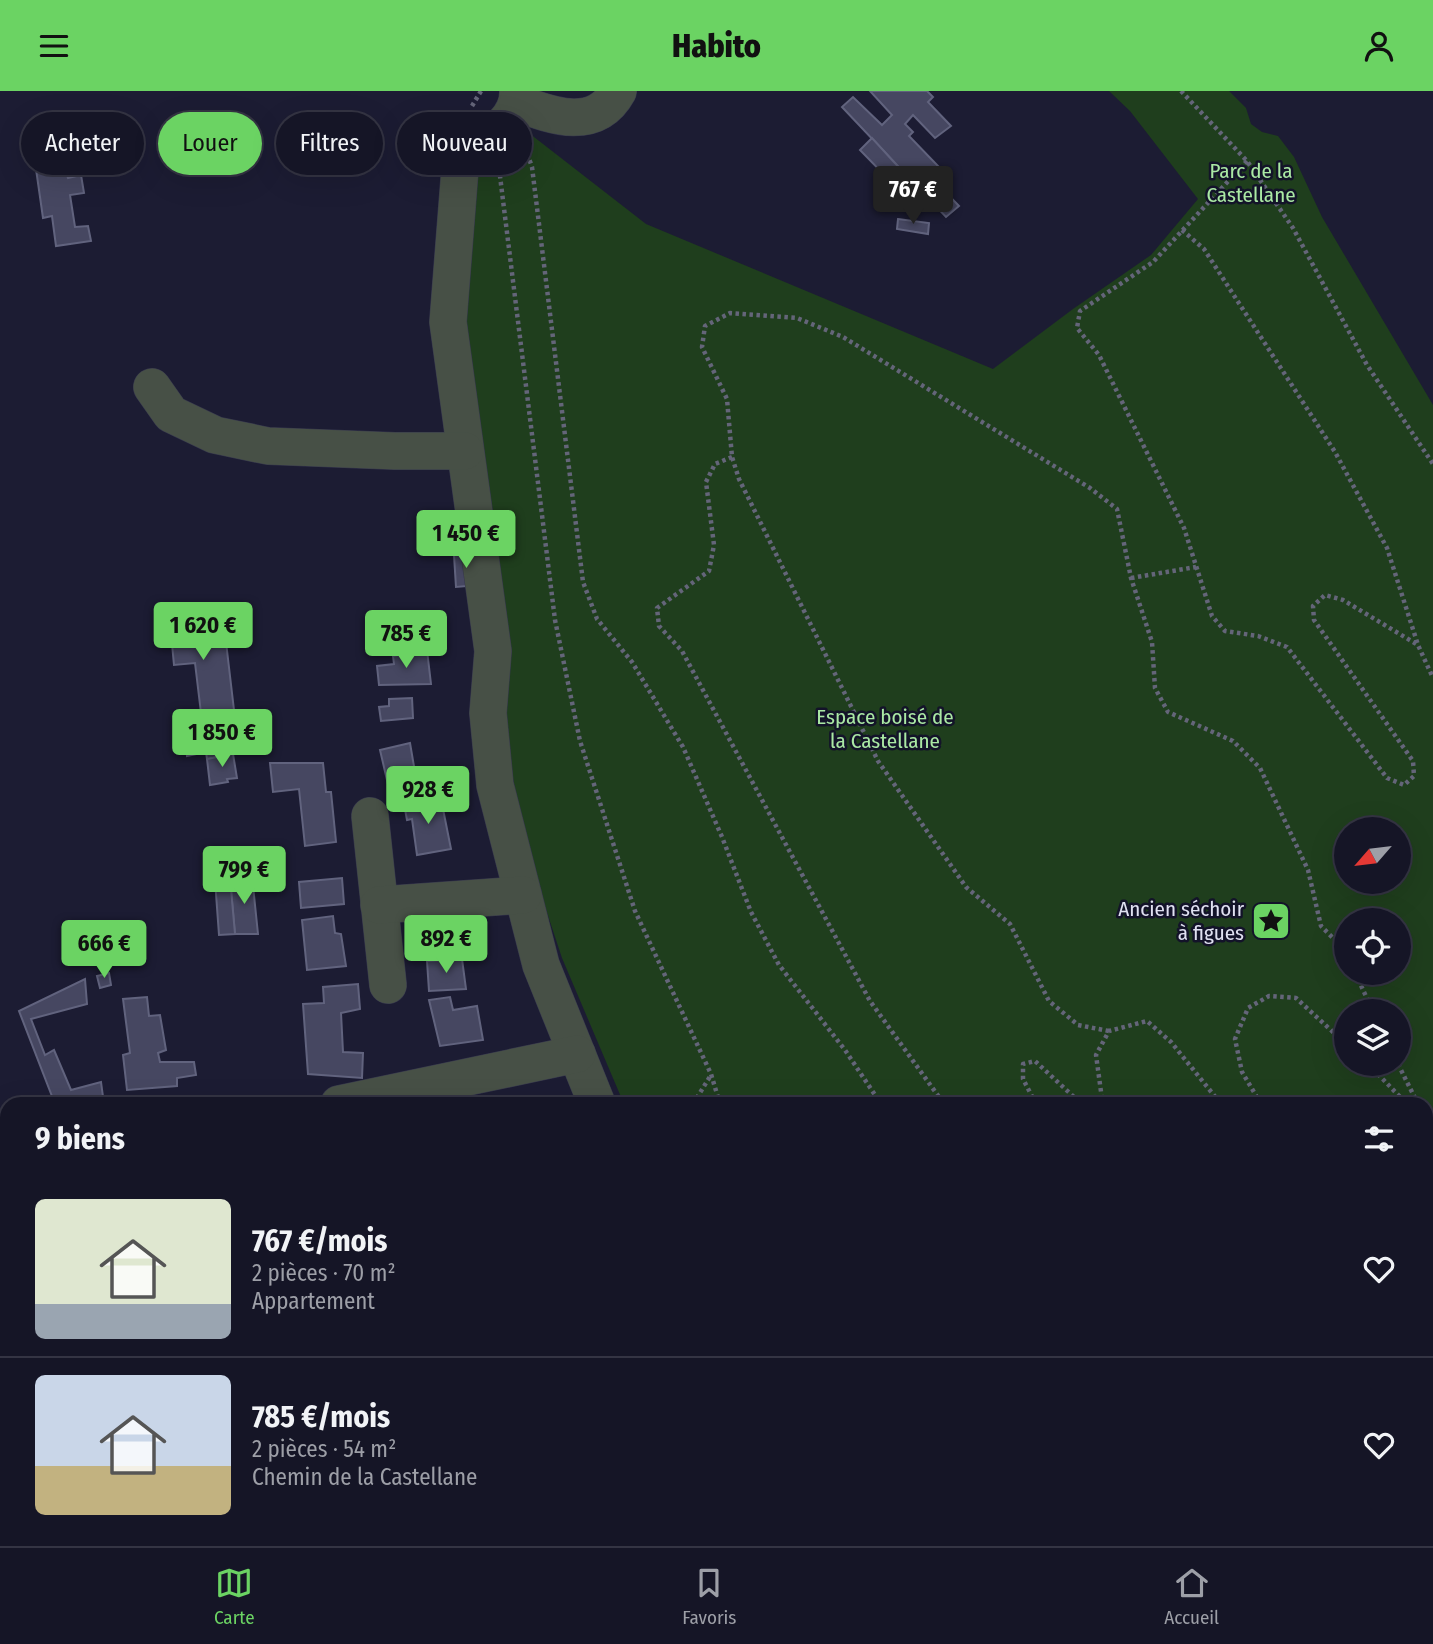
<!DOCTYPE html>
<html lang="fr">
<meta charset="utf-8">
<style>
:root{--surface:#151526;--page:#222232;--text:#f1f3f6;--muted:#9d9fa7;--line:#343443;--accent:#6bd363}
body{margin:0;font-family:"Fira Sans Condensed",sans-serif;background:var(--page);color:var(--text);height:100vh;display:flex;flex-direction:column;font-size:26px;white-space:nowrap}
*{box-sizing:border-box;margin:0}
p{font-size:23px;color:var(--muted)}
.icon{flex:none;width:38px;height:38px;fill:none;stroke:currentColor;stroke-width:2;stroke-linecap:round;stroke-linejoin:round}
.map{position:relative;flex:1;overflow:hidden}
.panel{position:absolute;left:0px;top:1006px;width:1433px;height:450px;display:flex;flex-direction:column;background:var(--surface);border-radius:21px 21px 0 0;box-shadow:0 7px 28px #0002,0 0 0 2px var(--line)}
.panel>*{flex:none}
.top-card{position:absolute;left:21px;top:21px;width:700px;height:63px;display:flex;gap:14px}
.needle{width:46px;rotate:242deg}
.controls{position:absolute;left:1334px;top:726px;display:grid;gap:14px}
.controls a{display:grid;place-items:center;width:77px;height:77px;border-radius:50%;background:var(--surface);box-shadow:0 7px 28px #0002,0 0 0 2px var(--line);font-size:35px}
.price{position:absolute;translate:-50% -60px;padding:0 16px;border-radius:7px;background:var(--accent);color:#111;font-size:23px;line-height:46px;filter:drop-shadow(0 2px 4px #0008)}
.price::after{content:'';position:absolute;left:50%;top:42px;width:21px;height:16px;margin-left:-10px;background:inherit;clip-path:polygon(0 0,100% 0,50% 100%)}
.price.current{background:#222;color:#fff}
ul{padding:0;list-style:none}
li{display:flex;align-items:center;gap:21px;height:175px;padding:0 35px}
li+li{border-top:2px solid var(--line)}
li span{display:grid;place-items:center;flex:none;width:196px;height:140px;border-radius:10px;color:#555}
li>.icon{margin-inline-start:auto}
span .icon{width:84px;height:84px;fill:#fffc;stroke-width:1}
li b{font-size:30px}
h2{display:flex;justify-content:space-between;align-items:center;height:84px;padding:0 35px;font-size:30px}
.tag{padding:0 24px;border-radius:32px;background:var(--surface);box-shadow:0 7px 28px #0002,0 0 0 2px var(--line);font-size:24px;line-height:63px}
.tag.current{background:var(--accent);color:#111}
header{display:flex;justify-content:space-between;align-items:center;height:91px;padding:0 35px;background:var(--accent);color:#111;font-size:32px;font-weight:800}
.menu{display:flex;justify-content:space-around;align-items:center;height:98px;border-top:2px solid var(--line);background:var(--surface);font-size:19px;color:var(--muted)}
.menu a{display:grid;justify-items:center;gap:4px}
.menu .current{color:var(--accent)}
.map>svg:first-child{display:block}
.green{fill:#1f3e1d;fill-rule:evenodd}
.building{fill:#464761;stroke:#61637e;stroke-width:2}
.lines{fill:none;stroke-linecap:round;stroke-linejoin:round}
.minor-casing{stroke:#37384e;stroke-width:38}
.path{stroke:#646579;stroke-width:4.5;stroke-dasharray:3.5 3.5;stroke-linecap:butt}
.minor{stroke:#475046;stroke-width:37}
.labels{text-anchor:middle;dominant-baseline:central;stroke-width:5;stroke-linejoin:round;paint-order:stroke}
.park-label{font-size:21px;fill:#aae9a4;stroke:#131329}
.poi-label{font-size:21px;fill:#e0e1f1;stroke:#131329;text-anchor:end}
</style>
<header><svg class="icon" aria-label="menu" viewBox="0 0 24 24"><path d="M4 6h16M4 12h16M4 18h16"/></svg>Habito<svg class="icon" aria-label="person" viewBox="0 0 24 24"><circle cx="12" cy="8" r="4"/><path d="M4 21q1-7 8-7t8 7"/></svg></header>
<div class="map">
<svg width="1433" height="1455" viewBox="0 0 1433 1455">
<rect width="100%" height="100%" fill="#1c1c33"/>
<g class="green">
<path d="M1109 0H1229L1246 17 1251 33 1262 41 1278 45 1294 66 1322 126 1433 314V1289L1426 1290V1013H624L562 867 531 773 511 679 469 356 460 94 478 57 513 40 525 39 646 133 993 278 1073 218 1151 164 1198 108 1130 20ZM1346 738H1398V791H1346ZM1346 830H1398V882H1346ZM1346 920H1398V973H1346Z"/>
<polygon points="174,1449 772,1449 775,1455 177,1455"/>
</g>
<g class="building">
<polygon points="870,0 927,0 933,6 928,11 951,35 935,47 913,24 905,33 913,41 909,45 938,75 929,84 959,115 946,126 842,16 853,6 882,34 892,24"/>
<polygon points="872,47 904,82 892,92 860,59"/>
<polygon points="120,61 122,80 95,82 93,65"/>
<polygon points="46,76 47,83 66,81 68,87 81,84 84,102 70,104 75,136 88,135 91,150 56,155 52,125 43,127 36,78"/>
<polygon points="898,128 929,132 928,143 897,138"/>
<polygon points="475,461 478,494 456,496 454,464"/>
<polygon points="182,519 182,532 212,530 213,551 226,551 234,619 201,622 195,572 174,574 169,521"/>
<polygon points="427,559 431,593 379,594 377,575 394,573 393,565"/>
<polygon points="412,607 413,627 381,630 379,616 389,615 389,608"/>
<polygon points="239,646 241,656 234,657 235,663 207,668 206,661 187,665 186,653"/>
<polygon points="410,652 417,693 428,692 433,707 393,715 380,659"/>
<polygon points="233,663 237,687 227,688 228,691 210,694 207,668"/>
<polygon points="270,672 323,672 326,701 331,701 336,751 305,755 299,698 273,701"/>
<polygon points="437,706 438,719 443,718 451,758 417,764 412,728 407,729 404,713"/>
<polygon points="252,785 258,843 235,843 230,787"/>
<polygon points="230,787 235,843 219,844 215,789"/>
<polygon points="342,787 344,813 301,817 299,791"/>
<polygon points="333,825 335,842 341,843 346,875 307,879 302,829"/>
<polygon points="462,868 466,898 429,900 427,870"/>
<polygon points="109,882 111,894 100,897 97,885"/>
<polygon points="85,888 87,913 31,928 45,964 54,959 71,999 101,991 104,1013 55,1013 19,920"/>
<polygon points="358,893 360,918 341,922 343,961 363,962 362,987 308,983 303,913 324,912 323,896"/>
<polygon points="147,906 149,925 160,924 166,959 158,962 160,971 194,971 196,984 177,987 177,995 127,999 123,964 130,962 123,908"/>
<polygon points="450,906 453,919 477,915 483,949 440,955 429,909"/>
<polygon points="7,1190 7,1228 0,1232 0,1193"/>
<polygon points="0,1344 7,1357 7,1423 0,1411"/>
<polygon points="1429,1386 1433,1391 1433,1452 1426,1443 1426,1388"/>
<polygon points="1075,1449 1118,1449 1122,1455 1068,1455"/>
<polygon points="1118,1449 1157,1449 1150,1455 1122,1455"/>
</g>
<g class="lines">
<g class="minor-casing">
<g id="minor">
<path d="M518 0C519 32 484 48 461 65L448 231 493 560 488 622 495 694 541 874 597 1013"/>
<path d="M518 12C554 26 596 40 618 0"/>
<polyline points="152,296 171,323 215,344 268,355 395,360 465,360"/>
<polyline points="370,725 388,894"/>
<polyline points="379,814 523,804"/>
<polyline points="339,1013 577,963"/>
<polyline points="803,1449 806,1455"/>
<polyline points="1001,1455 1010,1449"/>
</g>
</g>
<g class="path">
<polyline points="1181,0 1247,70 1293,137 1367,274 1433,373"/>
<polyline points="472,15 481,0"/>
<polyline points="525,56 532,76 583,491 597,528 632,571 683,656 722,746 751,821 779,874 845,959 881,1013"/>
<polyline points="1247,70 1153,171 1080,220 1077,237 1099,264 1184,437 1212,525 1225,540 1258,545 1287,556 1387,687 1404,694 1414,685 1413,670 1314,529 1313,515 1325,504 1343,509 1418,554"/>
<polyline points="499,77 555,529 580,650 635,820 711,983 720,1013"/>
<polyline points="1182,139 1204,158 1335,361 1387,457 1418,554 1433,587"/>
<polyline points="732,366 715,373 706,391 714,454 709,480 657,517 659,535 682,560 870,910 944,1013"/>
<polyline points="1131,487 1196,476"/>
<polyline points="1355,882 1373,920"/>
<polyline points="1109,940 1078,934 1049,910 1010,833 966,796 878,670 739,388 732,366 727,308 702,256 705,235 730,222 797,227 843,246 1090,397 1117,418 1131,487 1152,551 1155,597 1168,621 1233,650 1260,677 1308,779 1321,835 1342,856 1346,863"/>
<polyline points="1368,973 1407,1013"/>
<polyline points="1398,973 1418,1013"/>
<polyline points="693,1013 711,984"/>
<polyline points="1036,1013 1023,988 1023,973 1035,970 1075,1007 1087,1013"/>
<polyline points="1098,1013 1102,1008 1096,964 1109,940 1147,930 1171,951 1221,1013"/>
<polyline points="1261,1013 1242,981 1235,948 1248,917 1269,905 1296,907 1346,953"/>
<polyline points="1426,1034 1433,1043"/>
</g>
<use href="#minor" class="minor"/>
</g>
<defs>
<g id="sight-square" transform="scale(2.0125)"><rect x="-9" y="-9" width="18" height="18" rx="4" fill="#6bd363" stroke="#131329"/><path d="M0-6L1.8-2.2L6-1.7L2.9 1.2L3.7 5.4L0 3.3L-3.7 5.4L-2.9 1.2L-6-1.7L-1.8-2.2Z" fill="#111"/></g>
</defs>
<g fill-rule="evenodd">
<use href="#sight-square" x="1271" y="830"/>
</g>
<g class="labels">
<g class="park-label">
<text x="1251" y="80">Parc de la<tspan x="1251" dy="24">Castellane</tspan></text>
<text x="885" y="626">Espace boisé de<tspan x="885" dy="24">la Castellane</tspan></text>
</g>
<g class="poi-label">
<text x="1244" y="818">Ancien séchoir<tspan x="1244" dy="24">à figues</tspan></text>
</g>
</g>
</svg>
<div class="controls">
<a><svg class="needle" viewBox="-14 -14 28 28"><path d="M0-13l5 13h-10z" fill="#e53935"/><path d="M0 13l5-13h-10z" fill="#9d9fa7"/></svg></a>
<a><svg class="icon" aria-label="locate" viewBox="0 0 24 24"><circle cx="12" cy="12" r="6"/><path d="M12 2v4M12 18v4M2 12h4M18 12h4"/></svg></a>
<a><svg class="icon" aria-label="layers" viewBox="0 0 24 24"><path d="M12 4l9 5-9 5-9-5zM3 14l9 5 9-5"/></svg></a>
</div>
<b class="price current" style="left:913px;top:135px">767 €</b>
<b class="price" style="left:466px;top:479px">1 450 €</b>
<b class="price" style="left:203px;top:571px">1 620 €</b>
<b class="price" style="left:406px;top:579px">785 €</b>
<b class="price" style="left:222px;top:678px">1 850 €</b>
<b class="price" style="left:428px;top:735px">928 €</b>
<b class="price" style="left:244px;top:815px">799 €</b>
<b class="price" style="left:446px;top:884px">892 €</b>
<b class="price" style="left:104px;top:889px">666 €</b>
<div class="top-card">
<a class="tag">Acheter</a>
<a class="tag current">Louer</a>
<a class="tag">Filtres</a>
<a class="tag">Nouveau</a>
</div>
<section class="panel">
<h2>9 biens<svg class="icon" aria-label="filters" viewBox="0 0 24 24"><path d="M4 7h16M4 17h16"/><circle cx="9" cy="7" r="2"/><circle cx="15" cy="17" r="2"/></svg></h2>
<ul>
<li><span style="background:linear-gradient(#dfe7d0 75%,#9aa5b1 0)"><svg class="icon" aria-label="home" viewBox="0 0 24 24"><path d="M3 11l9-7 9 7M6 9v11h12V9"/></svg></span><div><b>767 €/mois</b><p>2 pièces · 70 m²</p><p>Appartement</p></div><svg class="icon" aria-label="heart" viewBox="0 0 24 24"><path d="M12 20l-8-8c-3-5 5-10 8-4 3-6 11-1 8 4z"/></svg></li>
<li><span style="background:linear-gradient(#c9d6e8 65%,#c2b280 0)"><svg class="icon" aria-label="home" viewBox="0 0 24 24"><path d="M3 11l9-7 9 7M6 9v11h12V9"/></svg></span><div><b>785 €/mois</b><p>2 pièces · 54 m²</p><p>Chemin de la Castellane</p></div><svg class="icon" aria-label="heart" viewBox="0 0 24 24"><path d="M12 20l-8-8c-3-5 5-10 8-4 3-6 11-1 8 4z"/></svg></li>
</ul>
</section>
</div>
<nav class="menu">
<a class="current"><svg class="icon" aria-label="map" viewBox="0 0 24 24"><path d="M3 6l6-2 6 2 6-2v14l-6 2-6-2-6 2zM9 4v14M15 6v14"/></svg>Carte</a>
<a><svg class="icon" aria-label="saved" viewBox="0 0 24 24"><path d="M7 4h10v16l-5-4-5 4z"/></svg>Favoris</a>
<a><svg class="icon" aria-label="home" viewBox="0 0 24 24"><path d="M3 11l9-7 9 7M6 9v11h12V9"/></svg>Accueil</a>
</nav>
